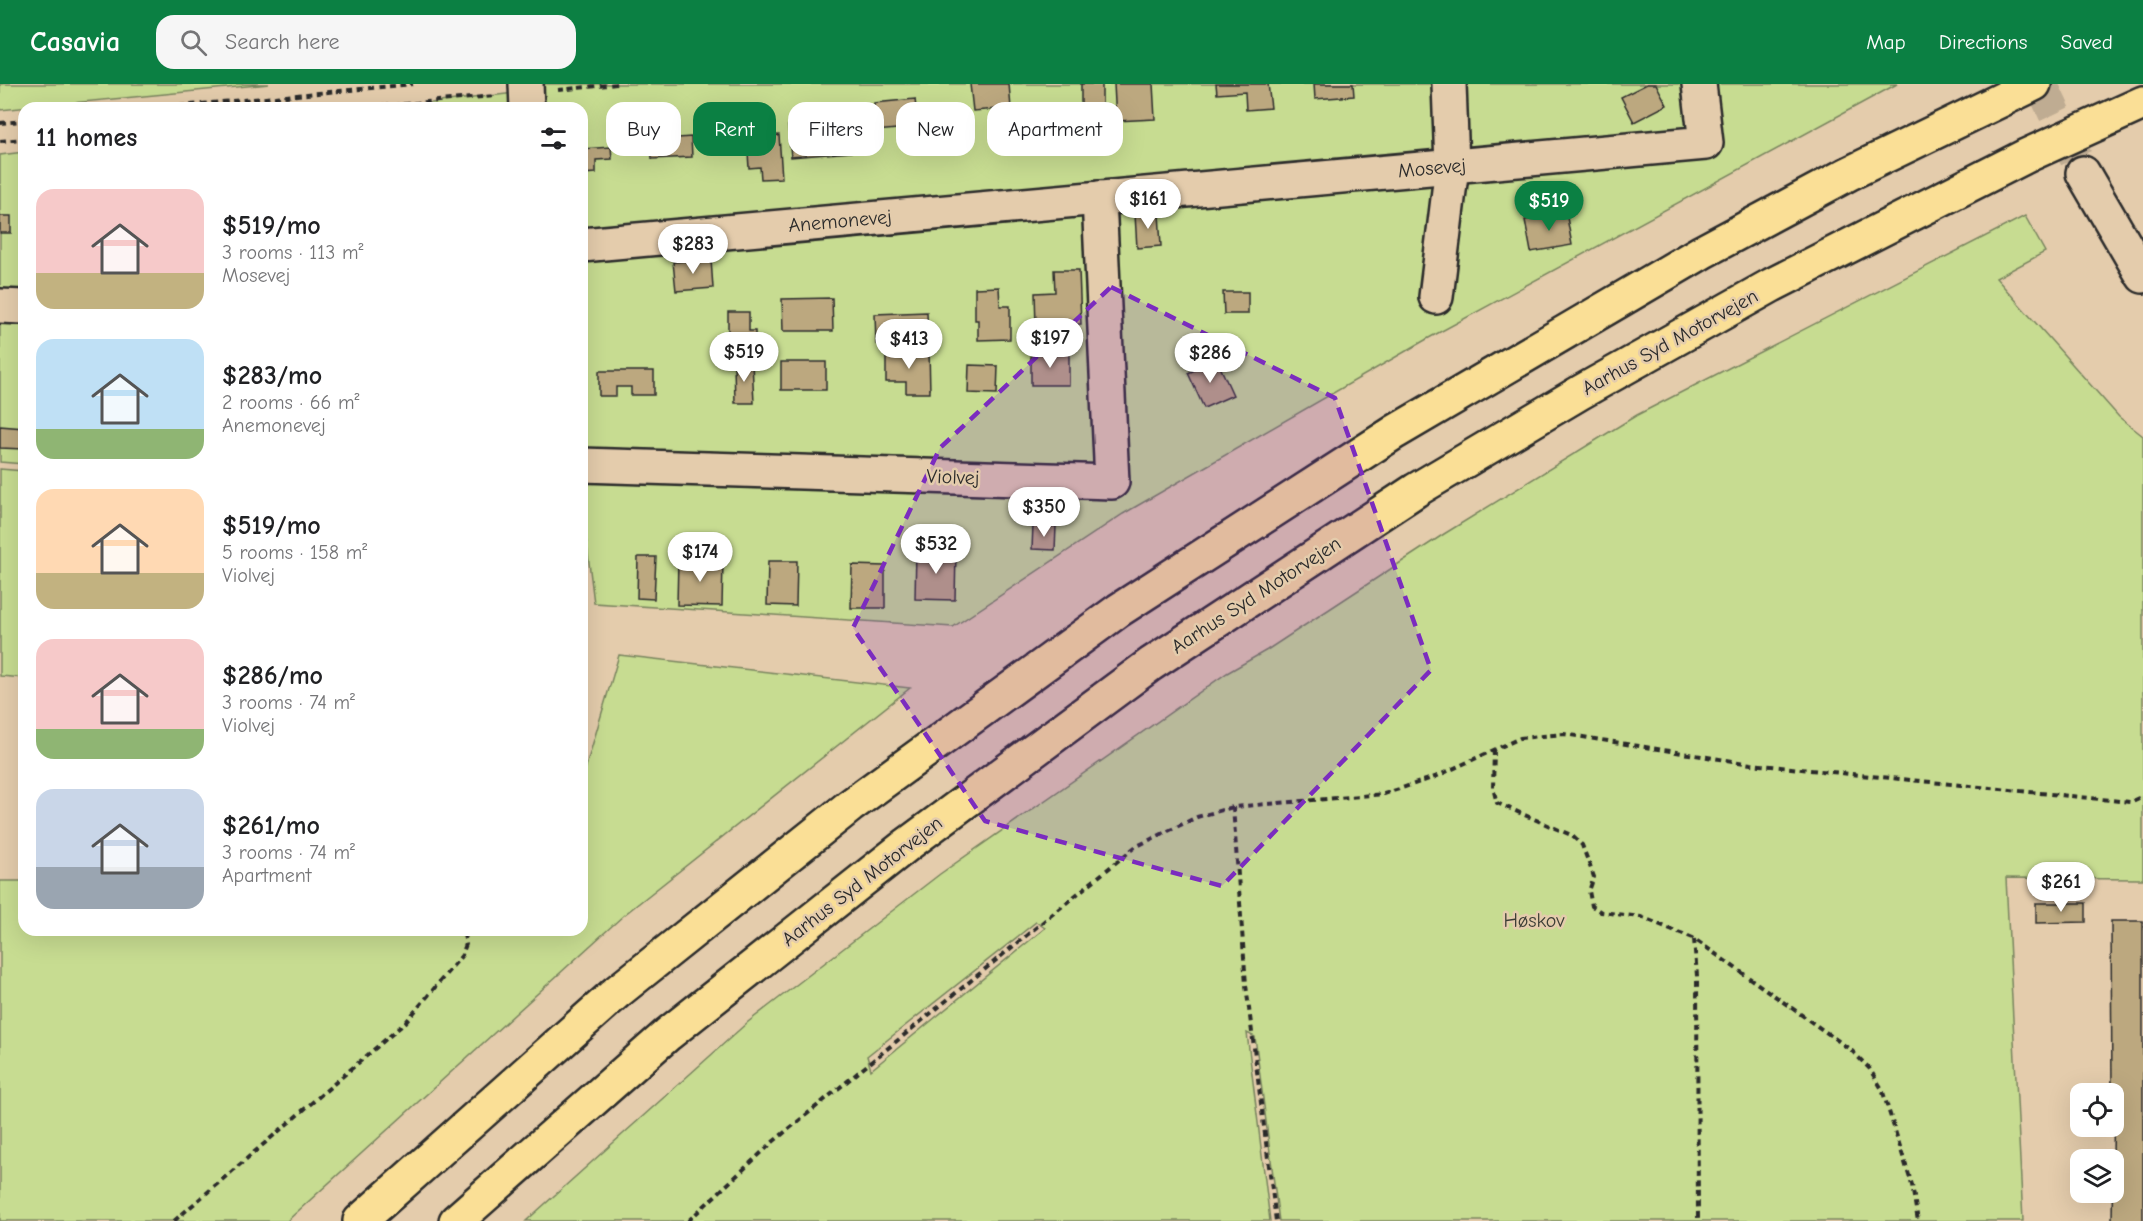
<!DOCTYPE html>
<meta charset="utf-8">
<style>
:root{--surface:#fff;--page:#f6f6f6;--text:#202124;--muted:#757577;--accent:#0b8043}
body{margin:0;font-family:"Comic Neue",sans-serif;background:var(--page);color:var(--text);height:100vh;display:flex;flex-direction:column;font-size:22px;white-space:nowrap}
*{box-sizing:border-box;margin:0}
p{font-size:20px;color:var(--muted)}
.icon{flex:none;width:33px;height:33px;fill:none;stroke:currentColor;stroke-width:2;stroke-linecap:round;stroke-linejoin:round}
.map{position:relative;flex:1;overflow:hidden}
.drawer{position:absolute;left:18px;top:18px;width:570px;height:834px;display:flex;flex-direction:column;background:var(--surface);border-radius:18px;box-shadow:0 6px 24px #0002}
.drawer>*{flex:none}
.top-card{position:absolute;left:606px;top:18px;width:570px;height:54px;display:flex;gap:12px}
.buttons{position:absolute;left:2070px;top:999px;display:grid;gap:12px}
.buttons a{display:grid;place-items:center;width:54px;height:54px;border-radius:12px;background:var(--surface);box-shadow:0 6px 24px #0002;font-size:30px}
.price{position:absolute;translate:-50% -51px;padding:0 14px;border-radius:21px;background:#fff;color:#222;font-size:20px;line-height:39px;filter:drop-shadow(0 2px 3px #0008)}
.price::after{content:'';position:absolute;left:50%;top:36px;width:18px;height:14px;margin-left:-9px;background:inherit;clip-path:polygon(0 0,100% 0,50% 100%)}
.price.selected{background:var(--accent);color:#fff}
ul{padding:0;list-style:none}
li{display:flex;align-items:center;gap:18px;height:150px;padding:0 18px}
li span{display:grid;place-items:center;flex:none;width:168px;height:120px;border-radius:18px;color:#555}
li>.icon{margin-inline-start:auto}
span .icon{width:72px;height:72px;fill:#fffc;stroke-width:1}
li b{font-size:26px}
h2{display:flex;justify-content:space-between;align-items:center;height:72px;padding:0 18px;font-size:26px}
.pill{padding:0 21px;border-radius:18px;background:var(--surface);box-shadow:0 6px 24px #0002;font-size:21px;line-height:54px}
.pill.selected{background:var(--accent);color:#fff}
header{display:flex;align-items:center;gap:36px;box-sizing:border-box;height:84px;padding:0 30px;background:var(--accent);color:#fff}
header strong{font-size:28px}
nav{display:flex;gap:33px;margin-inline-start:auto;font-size:21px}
.search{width:420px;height:54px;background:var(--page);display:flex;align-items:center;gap:15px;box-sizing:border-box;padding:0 21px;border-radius:18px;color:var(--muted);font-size:22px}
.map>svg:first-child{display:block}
.green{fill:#c7dc91;stroke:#79845e;stroke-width:1.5;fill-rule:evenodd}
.building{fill:#bca87f;stroke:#2b2b2b;stroke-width:1.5}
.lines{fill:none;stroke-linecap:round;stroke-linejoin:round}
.minor-tunnel{stroke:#bfac92;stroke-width:33;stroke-dasharray:33 16;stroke-linecap:butt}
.minor-casing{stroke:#2b2b2b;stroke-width:38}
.highway-casing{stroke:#2b2b2b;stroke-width:38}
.path{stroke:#2b2b2b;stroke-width:4;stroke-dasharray:6 4.5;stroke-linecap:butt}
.minor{stroke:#e4ccac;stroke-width:33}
.highway{stroke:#fadf96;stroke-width:33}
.marked{fill:#7b2cbf;fill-opacity:0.2;stroke:#7b2cbf;stroke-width:4.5;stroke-dasharray:12 8;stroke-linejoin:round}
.labels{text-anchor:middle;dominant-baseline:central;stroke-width:5;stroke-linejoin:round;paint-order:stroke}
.street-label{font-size:20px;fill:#2b2b2b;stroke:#e4ccac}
.park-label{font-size:20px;fill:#3b3d35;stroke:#e4ccac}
</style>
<header>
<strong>Casavia</strong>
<div class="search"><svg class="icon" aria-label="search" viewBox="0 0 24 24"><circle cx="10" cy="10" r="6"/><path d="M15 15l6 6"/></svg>Search here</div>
<nav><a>Map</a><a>Directions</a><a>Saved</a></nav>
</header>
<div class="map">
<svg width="2143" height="1137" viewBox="0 0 2143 1137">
<rect width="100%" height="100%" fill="#e4ccac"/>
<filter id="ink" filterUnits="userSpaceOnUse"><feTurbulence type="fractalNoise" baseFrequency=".0167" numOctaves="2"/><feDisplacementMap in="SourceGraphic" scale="12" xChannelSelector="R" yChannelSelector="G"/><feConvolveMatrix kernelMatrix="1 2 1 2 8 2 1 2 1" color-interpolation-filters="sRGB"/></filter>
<g filter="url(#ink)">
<g class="green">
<polygon points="0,0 269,0 0,26"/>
<polygon points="531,0 1897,0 1427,255 1123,430 953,543 594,519 582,421 582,24 389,24 532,7"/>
<polygon points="24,68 24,380 0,378 0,71"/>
<path d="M2025 132 2045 168 1996 194 2119 333 2143 352V795L2006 794 2023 1137H1279L1255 953 1247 949 1270 1137H526L748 938 940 790 1227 589 1267 566 1444 450 1637 331ZM1036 838 1045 844 871 986 867 972Z"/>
<polygon points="0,385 24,387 24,594 0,592"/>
<polygon points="619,571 910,604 624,831 287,1137 0,1137 0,797 24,797 24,846 582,846 582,696"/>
</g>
<g class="building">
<polygon points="970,0 1009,0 1011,24 973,27"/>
<polygon points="1081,0 1102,0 1102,39 1088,40 1088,27 1081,27"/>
<polygon points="1114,0 1153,0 1155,35 1116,37"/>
<polygon points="1216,0 1268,0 1271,24 1246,26 1245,8 1217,10"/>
<polygon points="1314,0 1353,0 1354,12 1315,15"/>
<polygon points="1647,0 1656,0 1667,21 1634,38 1621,13"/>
<polygon points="915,15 918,43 876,47 874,19"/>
<polygon points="848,37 851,68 791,73 788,42"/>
<polygon points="779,51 782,94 761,95 760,83 749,84 747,53"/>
<polygon points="691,53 692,73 652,75 651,56"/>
<polygon points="611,63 612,75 596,76 596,89 582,90 582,65"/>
<polygon points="1566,128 1572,161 1531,168 1525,136"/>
<polygon points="1159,129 1161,162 1137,164 1135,130"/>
<rect x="0" y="132" width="11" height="17"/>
<polygon points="711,175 713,204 676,207 673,178"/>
<polygon points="1054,186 1079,186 1081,240 1036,242 1035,209 1055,208"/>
<polygon points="999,203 1000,222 1010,222 1010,255 978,256 978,236 975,236 975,204"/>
<polygon points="1223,208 1248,208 1248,230 1224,230"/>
<polygon points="832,214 833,247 783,247 782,215"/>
<polygon points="728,228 749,228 749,247 755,247 755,263 728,263"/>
<polygon points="927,228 928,257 876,260 875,230"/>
<polygon points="929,266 930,309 906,309 906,298 886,298 886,267"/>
<rect x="1031" y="269" width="38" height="32"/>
<polygon points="1217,276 1233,311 1204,324 1188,289"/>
<rect x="781" y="278" width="45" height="28"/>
<polygon points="752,279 754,319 735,319 734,280"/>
<polygon points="969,281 998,282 997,310 968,309"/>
<polygon points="599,287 654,287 654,311 631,311 631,303 616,303 616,312 599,312"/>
<polygon points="0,342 24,344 24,365 0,364"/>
<polygon points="1033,441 1056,442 1055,466 1032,465"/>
<polygon points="916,466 956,467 955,516 915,515"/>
<polygon points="638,473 656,473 654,515 637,514"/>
<polygon points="678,476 723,477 722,522 677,521"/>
<polygon points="768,477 797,477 796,522 767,521"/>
<polygon points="852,481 885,482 885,524 851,524"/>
<polygon points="2036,819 2086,819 2086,838 2036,839"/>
<polygon points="2111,837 2143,837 2143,1137 2112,1137 2114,1010 2112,1010"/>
</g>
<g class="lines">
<polyline class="minor-tunnel" points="2041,0 2083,89"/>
<g class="minor-casing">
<g id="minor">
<polyline points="526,0 527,24"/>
<polyline points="2083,89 2143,192"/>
<polyline points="582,161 1706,59 1699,0"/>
<polyline points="1436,213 1452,82 1449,0"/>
<polyline points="0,222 24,223"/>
<polyline points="582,381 1112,398 1099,114"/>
</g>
</g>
<g class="highway-casing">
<g id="highway">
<polyline points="360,1137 617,908 850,722 1119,526 1395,348 1702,168 1848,90 2034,0"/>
<polyline points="456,1137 668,950 908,760 1151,580 1416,406 1581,308 1772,201 2028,71 2143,19"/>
</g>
</g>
<g class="path">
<polyline points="558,6 617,0"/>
<polyline points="159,24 413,0"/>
<polyline points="361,24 494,12"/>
<polyline points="0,39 24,37"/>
<polyline points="0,57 24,55"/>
<polyline points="1494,666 1493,704 1497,719 1571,751 1582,761 1594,793 1589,807 1592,822 1601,828 1641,833 1693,854 1851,966 1869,984 1882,1005 1912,1101 1918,1137"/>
<polyline points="1233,723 1246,901 1276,1137"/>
<polyline points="1694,855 1697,892 1698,1137"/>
<polyline points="174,1137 406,938 462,871 466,860 463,846"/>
<polyline points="688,1137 774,1057 1135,763 1197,733 1233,723 1384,710 1435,693 1520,654 1564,650 1751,680 2130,718 2143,712"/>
</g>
<use href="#minor" class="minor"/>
<use href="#highway" class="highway"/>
</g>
</g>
<path class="marked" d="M1111 203 1335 314 1431 586 1222 802 985 737 853 544 940 364Z"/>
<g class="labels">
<g class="street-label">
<text transform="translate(1432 84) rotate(-5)">Mosevej</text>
<text transform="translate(840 137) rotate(-5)">Anemonevej</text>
<text transform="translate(1670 258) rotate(-29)">Aarhus Syd Motorvejen</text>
<text transform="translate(953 393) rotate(2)">Violvej</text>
<text transform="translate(1256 511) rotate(-33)">Aarhus Syd Motorvejen</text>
<text transform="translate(862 797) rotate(-38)">Aarhus Syd Motorvejen</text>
</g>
<g class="park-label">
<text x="1534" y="836">Høskov</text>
</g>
</g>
</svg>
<div class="buttons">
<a><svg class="icon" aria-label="locate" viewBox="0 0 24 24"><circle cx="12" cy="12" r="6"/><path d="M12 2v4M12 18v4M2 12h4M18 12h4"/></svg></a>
<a><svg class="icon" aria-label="layers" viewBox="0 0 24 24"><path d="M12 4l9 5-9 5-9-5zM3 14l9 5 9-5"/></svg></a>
</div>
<b class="price" style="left:1148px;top:146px">$161</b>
<b class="price selected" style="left:1549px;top:148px">$519</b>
<b class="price" style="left:693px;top:191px">$283</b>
<b class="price" style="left:1050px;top:285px">$197</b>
<b class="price" style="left:909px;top:286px">$413</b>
<b class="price" style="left:744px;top:299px">$519</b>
<b class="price" style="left:1210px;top:300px">$286</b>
<b class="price" style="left:1044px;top:454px">$350</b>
<b class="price" style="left:936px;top:491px">$532</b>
<b class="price" style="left:700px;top:499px">$174</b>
<b class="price" style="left:2061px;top:829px">$261</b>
<div class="top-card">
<a class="pill">Buy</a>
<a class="pill selected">Rent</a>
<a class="pill">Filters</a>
<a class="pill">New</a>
<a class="pill">Apartment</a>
</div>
<section class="drawer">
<h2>11 homes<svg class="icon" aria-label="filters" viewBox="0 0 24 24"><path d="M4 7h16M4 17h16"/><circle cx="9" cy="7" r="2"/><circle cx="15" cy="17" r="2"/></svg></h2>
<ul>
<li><span style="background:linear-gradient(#f6c9c9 70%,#c2b280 0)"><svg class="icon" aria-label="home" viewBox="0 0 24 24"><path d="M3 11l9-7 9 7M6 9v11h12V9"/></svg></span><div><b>$519/mo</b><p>3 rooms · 113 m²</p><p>Mosevej</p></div></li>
<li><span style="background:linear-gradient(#bfe0f5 75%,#8fb573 0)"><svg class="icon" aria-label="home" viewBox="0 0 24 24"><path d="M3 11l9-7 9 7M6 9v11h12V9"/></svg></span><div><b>$283/mo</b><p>2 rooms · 66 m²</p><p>Anemonevej</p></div></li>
<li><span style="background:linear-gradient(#ffd9b3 70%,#c2b280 0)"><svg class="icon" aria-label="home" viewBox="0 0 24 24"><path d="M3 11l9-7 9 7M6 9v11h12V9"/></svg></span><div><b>$519/mo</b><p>5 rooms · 158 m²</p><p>Violvej</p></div></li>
<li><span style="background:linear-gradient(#f6c9c9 75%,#8fb573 0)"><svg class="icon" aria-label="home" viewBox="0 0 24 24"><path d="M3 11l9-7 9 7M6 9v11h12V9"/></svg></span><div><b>$286/mo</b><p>3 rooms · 74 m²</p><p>Violvej</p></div></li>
<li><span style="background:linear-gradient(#c9d6e8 65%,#9aa5b1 0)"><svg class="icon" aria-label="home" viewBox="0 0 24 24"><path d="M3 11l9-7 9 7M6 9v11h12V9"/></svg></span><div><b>$261/mo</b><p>3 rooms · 74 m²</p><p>Apartment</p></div></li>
</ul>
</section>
</div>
